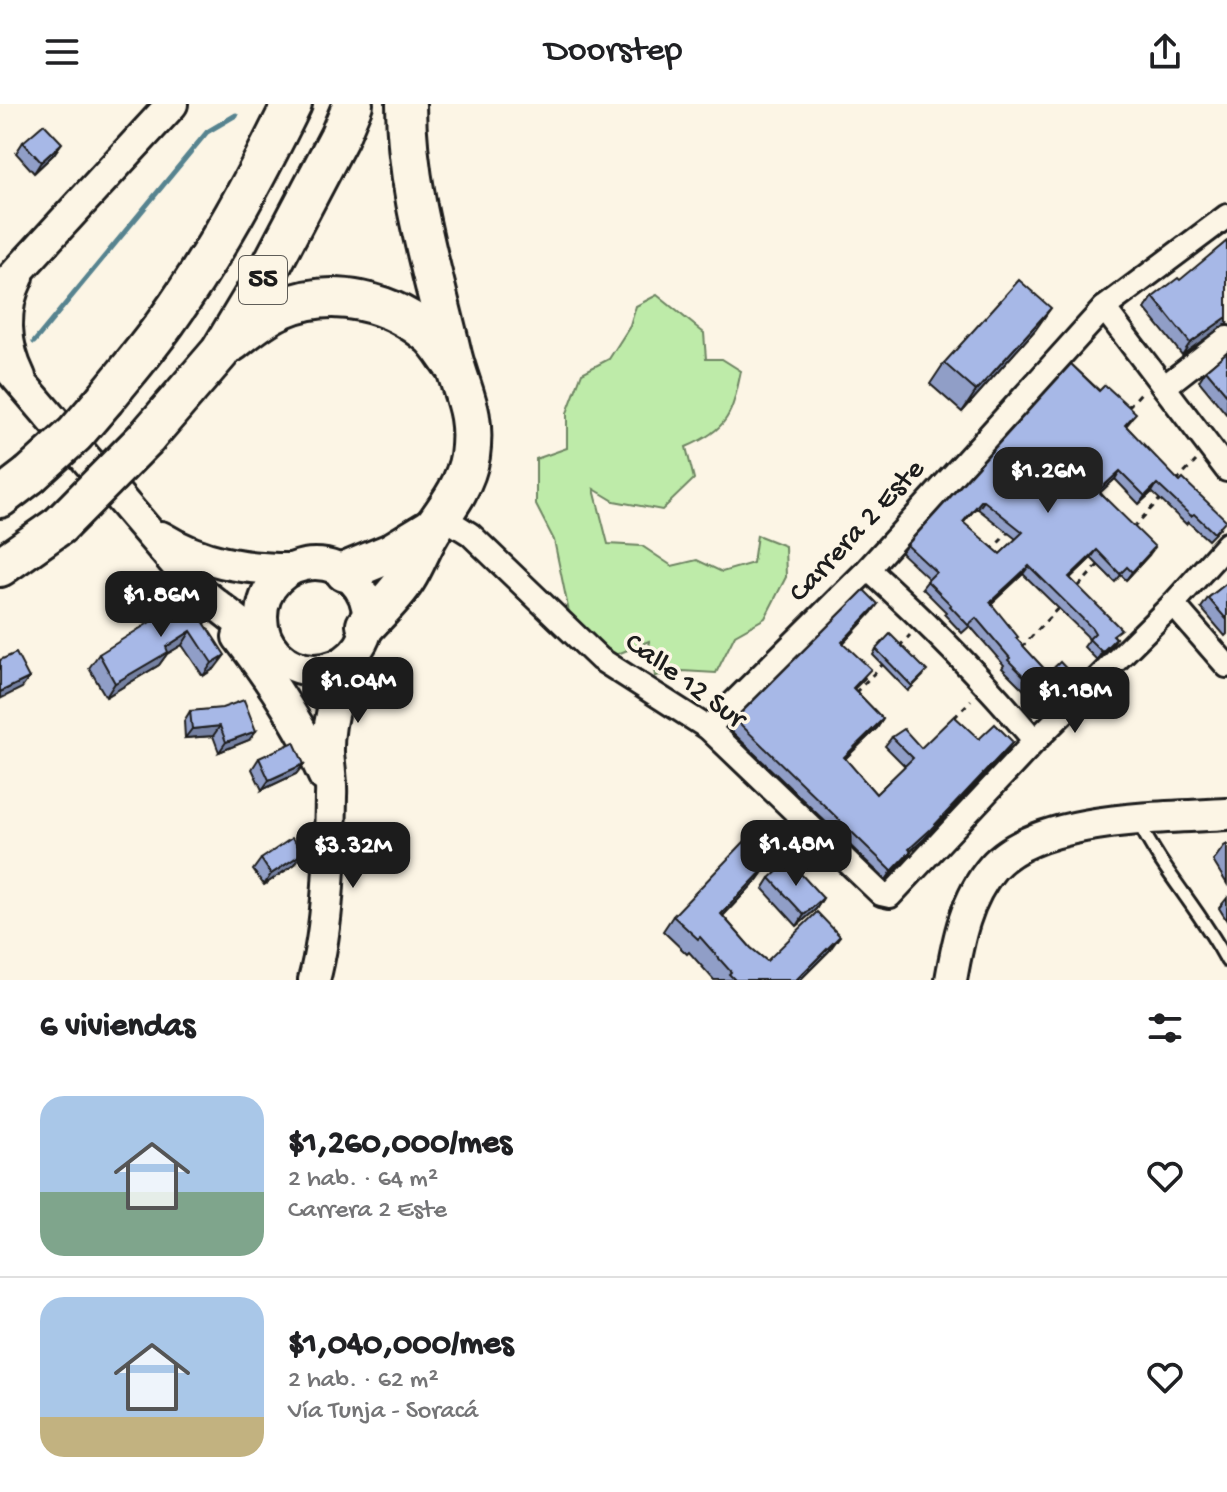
<!DOCTYPE html>
<html lang="es">
<meta charset="utf-8">
<style>
:root{--surface:#fff;--page:#f2f2f2;--text:#202124;--muted:#757577;--line:#e0e0e0;--accent:#1c1c1c}
body{margin:0;font-family:"Gochi Hand",sans-serif;background:var(--page);color:var(--text);height:100vh;display:flex;flex-direction:column;font-size:30px;white-space:nowrap}
*{box-sizing:border-box;margin:0}
p{font-size:26px;color:var(--muted)}
.icon{flex:none;width:44px;height:44px;fill:none;stroke:currentColor;stroke-width:2;stroke-linecap:round;stroke-linejoin:round}
.map{position:relative;height:876px;overflow:hidden}
.drawer{display:flex;flex-direction:column;background:var(--surface);flex:1}
.drawer>*{flex:none}
.price{position:absolute;translate:-50% -68px;padding:0 18px;border-radius:16px;background:var(--accent);color:#fff;font-size:26px;line-height:52px;filter:drop-shadow(0 2px 4px #0008)}
.price::after{content:'';position:absolute;left:50%;top:48px;width:24px;height:18px;margin-left:-12px;background:inherit;clip-path:polygon(0 0,100% 0,50% 100%)}
.price.on{background:#222;color:#fff}
ul{padding:0;list-style:none}
li{display:flex;align-items:center;gap:24px;height:200px;padding:0 40px}
li+li{border-top:2px solid var(--line)}
li span{display:grid;place-items:center;flex:none;width:224px;height:160px;border-radius:24px;color:#555}
li>.icon{margin-inline-start:auto}
span .icon{width:96px;height:96px;fill:#fffc;stroke-width:1}
li b{font-size:34px}
h2{display:flex;justify-content:space-between;align-items:center;height:96px;padding:0 40px;font-size:34px}
header{display:flex;justify-content:space-between;align-items:center;height:104px;padding:0 40px;background:var(--surface);font-size:36px;font-weight:600}
.map>svg:first-child{display:block}
.green{fill:#beeba9;stroke:#6d8462;stroke-width:2}
.lines{fill:none;stroke-linecap:round;stroke-linejoin:round}
.stream{stroke:#56838f;stroke-width:5}
.lane-casing{stroke:#1c1c1c;stroke-width:17}
.street-casing{stroke:#1c1c1c;stroke-width:28}
.secondary-casing{stroke:#1c1c1c;stroke-width:36}
.highway-casing{stroke:#1c1c1c;stroke-width:44}
.path{stroke:#1c1c1c;stroke-width:3;stroke-dasharray:6 6;stroke-linecap:butt}
.lane{stroke:#fcf5e5;stroke-width:11}
.street{stroke:#fcf5e5;stroke-width:22}
.secondary{stroke:#fcf5e5;stroke-width:30}
.highway{stroke:#fcf5e5;stroke-width:38}
.highway-bridge-casing{stroke:#1c1c1c;stroke-width:44;stroke-linecap:butt}
.highway-bridge{stroke:#fcf5e5;stroke-width:38}
.wall{fill:#909ec7;stroke:#1c1c1c;stroke-width:2;fill-rule:evenodd}
.shaded-wall{fill:#7581a2;stroke:#1c1c1c;stroke-width:2}
.building{fill:#a7b8e7;stroke:#1c1c1c;stroke-width:2;fill-rule:evenodd}
.labels{text-anchor:middle;dominant-baseline:central;stroke-width:7;stroke-linejoin:round;paint-order:stroke}
.shield{fill:#fcf5e5;stroke:#5f5d58;stroke-width:2}
.shield-label{font-size:28px;font-weight:bold;fill:#1c1c1c}
.street-label{font-size:30px;fill:#1c1c1c;stroke:#fcf5e5}
</style>
<header><svg class="icon" aria-label="menu" viewBox="0 0 24 24"><path d="M4 6h16M4 12h16M4 18h16"/></svg>Doorstep<svg class="icon" aria-label="share" viewBox="0 0 24 24"><path d="M12 15V3M7 8l5-5 5 5M5 13v7h14v-7"/></svg></header>
<div class="map">
<svg width="1227" height="876" viewBox="0 0 1227 876">
<rect width="100%" height="100%" fill="#fcf5e5"/>
<filter id="ink" filterUnits="userSpaceOnUse"><feTurbulence type="fractalNoise" baseFrequency=".0125" numOctaves="2"/><feDisplacementMap in="SourceGraphic" scale="16" xChannelSelector="R" yChannelSelector="G"/><feConvolveMatrix kernelMatrix="1 2 1 2 8 2 1 2 1" color-interpolation-filters="sRGB"/></filter>
<g filter="url(#ink)">
<path class="green" d="M657 191 704 229 706 255H722L741 267C732 310 729 325 686 343L694 375 662 406 614 397 594 385 608 440 642 442 672 462 697 456 722 468 753 459 757 431 785 442 786 473 765 514 735 531 716 569 682 567 655 572 649 537 613 552 571 518 554 436 536 401V355L567 344V309L582 269 609 255 630 222 636 202Z"/>
<g class="lines">
<polyline class="stream" points="34,238 207,28 236,11"/>
<g class="lane-casing">
<path id="lane" d="M1138 717C1162 767 1201 807 1227 857"/>
</g>
<g class="street-casing">
<g id="street">
<polyline points="1104,204 1227,366"/>
<polyline points="1164,283 1227,234"/>
<polyline points="443,413 470,430 600,555 708,624 881,790 890,792 1035,637 1173,500 1227,440"/>
<path d="M868 465C928 519 983 575 1035 637"/>
<polyline points="1173,500 1227,562"/>
<polyline points="708,624 868,465 1104,204 1227,112"/>
</g>
</g>
<g class="secondary-casing">
<g id="secondary">
<path d="M18 173C2 205 4 241 20 273"/>
<polyline points="0,191 8,178 172,0"/>
<polyline points="0,254 198,486 272,544"/>
<path d="M161 433C201 458 243 465 289 465"/>
<circle cx="315" cy="513" r="53"/>
<path d="M238 533C272 577 301 621 324 672"/>
<path d="M314 876C329 820 330 750 331 692 332 677 329 663 328 649 327 613 340 580 355 549"/>
<path d="M951 876C958 836 966 794 993 763 1038 712 1163 714 1227 710"/>
</g>
</g>
<g class="highway-casing">
<g id="highway">
<path d="M232 238C247 226 265 211 283 204 333 183 392 197 432 233 440 241 447 253 454 262"/>
<path d="M105 295C125 270 147 245 166 218 215 150 255 75 292 0"/>
<polyline points="146,334 220,248 268,168 339,33 353,0"/>
<polyline points="0,394 30,371"/>
<polyline points="0,463 60,421"/>
<polyline points="345,468 391,449 432,424"/>
<path d="M366 521C380 506 395 492 406 475 417 458 423 438 435 421 450 400 466 378 470 352 476 308 462 290 452 251 433 168 406 86 406 0"/>
</g>
</g>
<g class="path">
<polyline points="1128,303 1142,288"/>
<polyline points="1176,378 1196,357"/>
<polyline points="1133,424 1160,395"/>
<polyline points="990,447 1010,427"/>
<polyline points="1078,483 1100,459"/>
<polyline points="899,543 910,531"/>
<polyline points="1021,544 1059,503"/>
<polyline points="855,589 883,560"/>
<polyline points="954,614 971,596"/>
</g>
<use href="#lane" class="lane"/>
<use href="#street" class="street"/>
<use href="#secondary" class="secondary"/>
<use href="#highway" class="highway"/>
<g class="highway-bridge-casing">
<g id="highway-bridge">
<polyline points="30,371 75,330 105,295"/>
<polyline points="60,421 146,334"/>
</g>
</g>
<use href="#highway-bridge" class="highway-bridge"/>
</g>
<g class="wall">
<polygon points="23,38 54,50 34,69 16,49"/>
<polygon points="1153,193 1227,219 1182,251 1145,205"/>
<polygon points="1036,225 962,308 930,280 944,259"/>
<polygon points="1227,248 1227,311 1199,277 1206,266"/>
<path d="M1071 260 1131 316 1126 322 1220 424 1208 436 1188 418 1186 420 1152 388 1139 400 1115 375 1100 388 1149 451 1126 476 1121 471 1115 478 1091 454 1070 474 1116 534 1111 542 1097 556 1084 543 1089 536 1087 532 1023 470 991 500 1016 535 1048 569 1076 575 1070 582 1045 607 1002 564 1004 561 970 522 962 529 944 510 946 508 922 484 929 475 901 449 907 441ZM975 405H978L1016 435 1000 450 963 419Z"/>
<polygon points="1227,479 1227,530 1225,532 1201,504 1208,494"/>
<polygon points="872,508 843,539 865,574 854,585 883,615 877,624 845,655 876,690 905,662 885,642 892,633 921,644 979,635 1006,647 924,735 911,747 905,756 886,776 728,624 735,615"/>
<polygon points="211,512 205,520 215,564 203,572 182,541 167,550 159,561 106,593 89,564 99,550"/>
<polygon points="876,545 923,572 908,587 873,551"/>
<polygon points="190,607 249,636 219,648 213,632 185,634 184,617"/>
<polygon points="259,654 304,660 296,670 262,686 252,665"/>
<polygon points="1227,740 1227,780 1213,757 1224,742"/>
<polygon points="261,755 295,760 264,781 253,766"/>
<polygon points="768,761 757,776 723,812 751,844 767,857 829,847 800,876 714,876 689,848 687,850 663,827 673,812"/>
<polygon points="770,774 823,794 816,805 797,822 763,785"/>
<polygon points="1227,794 1227,817 1219,804"/>
</g>
<g class="shaded-wall">
<polygon points="62,39 54,50 34,69 41,58"/>
<polygon points="1051,204 1036,225 962,308 976,287"/>
<polygon points="1227,213 1227,219 1182,251 1190,239"/>
<polygon points="1120,367 1115,375 1093,395 1098,387"/>
<polygon points="1157,380 1152,388 1139,400 1145,392"/>
<polygon points="981,397 984,397 978,405 975,405 957,426"/>
<polygon points="1155,443 1149,451 1126,476 1132,468"/>
<polygon points="1097,446 1091,454 1064,480 1069,473"/>
<polygon points="1029,462 1023,470 984,506 990,498"/>
<polygon points="878,500 872,508 836,547 842,538"/>
<polygon points="191,527 182,541 167,550 159,561 106,593 115,579 166,543"/>
<polygon points="1116,534 1111,542 1097,556 1102,548"/>
<polygon points="225,551 215,564 203,572 212,559"/>
<polygon points="29,574 22,584 0,595 0,588"/>
<polygon points="1076,575 1070,582 1045,607 1050,599"/>
<polygon points="883,615 877,624 837,662 844,653"/>
<polygon points="220,622 213,632 185,634 192,625"/>
<polygon points="256,627 249,636 219,648 226,638"/>
<polygon points="1013,638 1006,647 924,735 903,754 909,745"/>
<polygon points="304,660 296,670 262,686 269,676"/>
<polygon points="911,747 905,756 886,776 892,767"/>
<polygon points="303,749 295,760 264,781 271,770"/>
<polygon points="768,761 757,776 710,825 721,810"/>
<polygon points="823,794 816,805 797,822 804,811"/>
<polygon points="840,832 829,847 800,876 796,876"/>
</g>
<g class="building">
<polygon points="44,20 62,39 41,58 23,38"/>
<polygon points="1227,137 1227,213 1190,239 1153,193 1178,174 1180,176"/>
<polygon points="1019,176 1051,204 976,287 944,259"/>
<polygon points="1227,248 1227,291 1206,266"/>
<path d="M1071 260 1099 287 1105 281 1136 309 1125 321 1180 378 1183 375 1226 416 1214 429 1194 410 1191 412 1157 380 1145 392 1120 367 1098 387 1155 443 1132 468 1127 463 1120 470 1097 446 1069 473 1121 525 1113 531 1116 534 1102 548 1089 535 1095 529 1092 524 1029 462 990 498 1018 533 1016 534 1048 569 1060 558 1076 575 1050 599 1008 556 1010 554 976 514 968 521 950 502 951 501 927 477 936 468 907 441ZM981 397H984L1023 428 1000 450 963 418Z"/>
<polygon points="1227,479 1227,516 1208,494"/>
<polygon points="864,486 878,500 842,538 871,565 853,584 883,615 844,653 876,690 913,654 892,633 904,625 921,644 954,612 979,635 995,620 1013,638 930,726 909,745 911,747 892,767 735,615"/>
<polygon points="195,490 211,512 203,517 225,551 212,559 191,527 166,543 168,548 115,579 99,550"/>
<polygon points="890,530 927,567 912,582 876,545"/>
<polygon points="16,549 29,574 0,588 0,556"/>
<polygon points="244,596 256,627 226,638 220,622 192,625 190,607 222,604"/>
<polygon points="294,638 304,660 269,676 259,654"/>
<polygon points="292,734 303,749 271,770 261,755"/>
<polygon points="744,738 768,761 721,810 751,844 767,857 817,808 840,832 796,876 735,876 729,870 731,868 700,833 698,835 673,812"/>
<polygon points="789,757 823,794 804,811 770,774"/>
</g>
</g>
<g class="labels">
<rect class="shield" x="239" y="152" width="48" height="48" rx="6"/>
<g class="shield-label">
<text x="263" y="176">55</text>
</g>
<g class="street-label">
<text transform="translate(858 428) rotate(-47)">Carrera 2 Este</text>
<text transform="translate(684 578) rotate(36)">Calle 12 Sur</text>
</g>
</g>
</svg>
<b class="price on" style="left:1048px;top:411px">$1.26M</b>
<b class="price" style="left:161px;top:535px">$1.86M</b>
<b class="price" style="left:358px;top:621px">$1.04M</b>
<b class="price" style="left:1075px;top:631px">$1.18M</b>
<b class="price" style="left:796px;top:784px">$1.48M</b>
<b class="price" style="left:353px;top:786px">$3.32M</b>
</div>
<section class="drawer">
<h2>6 viviendas<svg class="icon" aria-label="filters" viewBox="0 0 24 24"><path d="M4 7h16M4 17h16"/><circle cx="9" cy="7" r="2"/><circle cx="15" cy="17" r="2"/></svg></h2>
<ul>
<li><span style="background:linear-gradient(#a9c7e8 60%,#7fa58c 0)"><svg class="icon" aria-label="home" viewBox="0 0 24 24"><path d="M3 11l9-7 9 7M6 9v11h12V9"/></svg></span><div><b>$1,260,000/mes</b><p>2 hab. · 64 m²</p><p>Carrera 2 Este</p></div><svg class="icon" aria-label="heart" viewBox="0 0 24 24"><path d="M12 20l-8-8c-3-5 5-10 8-4 3-6 11-1 8 4z"/></svg></li>
<li><span style="background:linear-gradient(#a9c7e8 75%,#c2b280 0)"><svg class="icon" aria-label="home" viewBox="0 0 24 24"><path d="M3 11l9-7 9 7M6 9v11h12V9"/></svg></span><div><b>$1,040,000/mes</b><p>2 hab. · 62 m²</p><p>Vía Tunja - Soracá</p></div><svg class="icon" aria-label="heart" viewBox="0 0 24 24"><path d="M12 20l-8-8c-3-5 5-10 8-4 3-6 11-1 8 4z"/></svg></li>
</ul>
</section>
